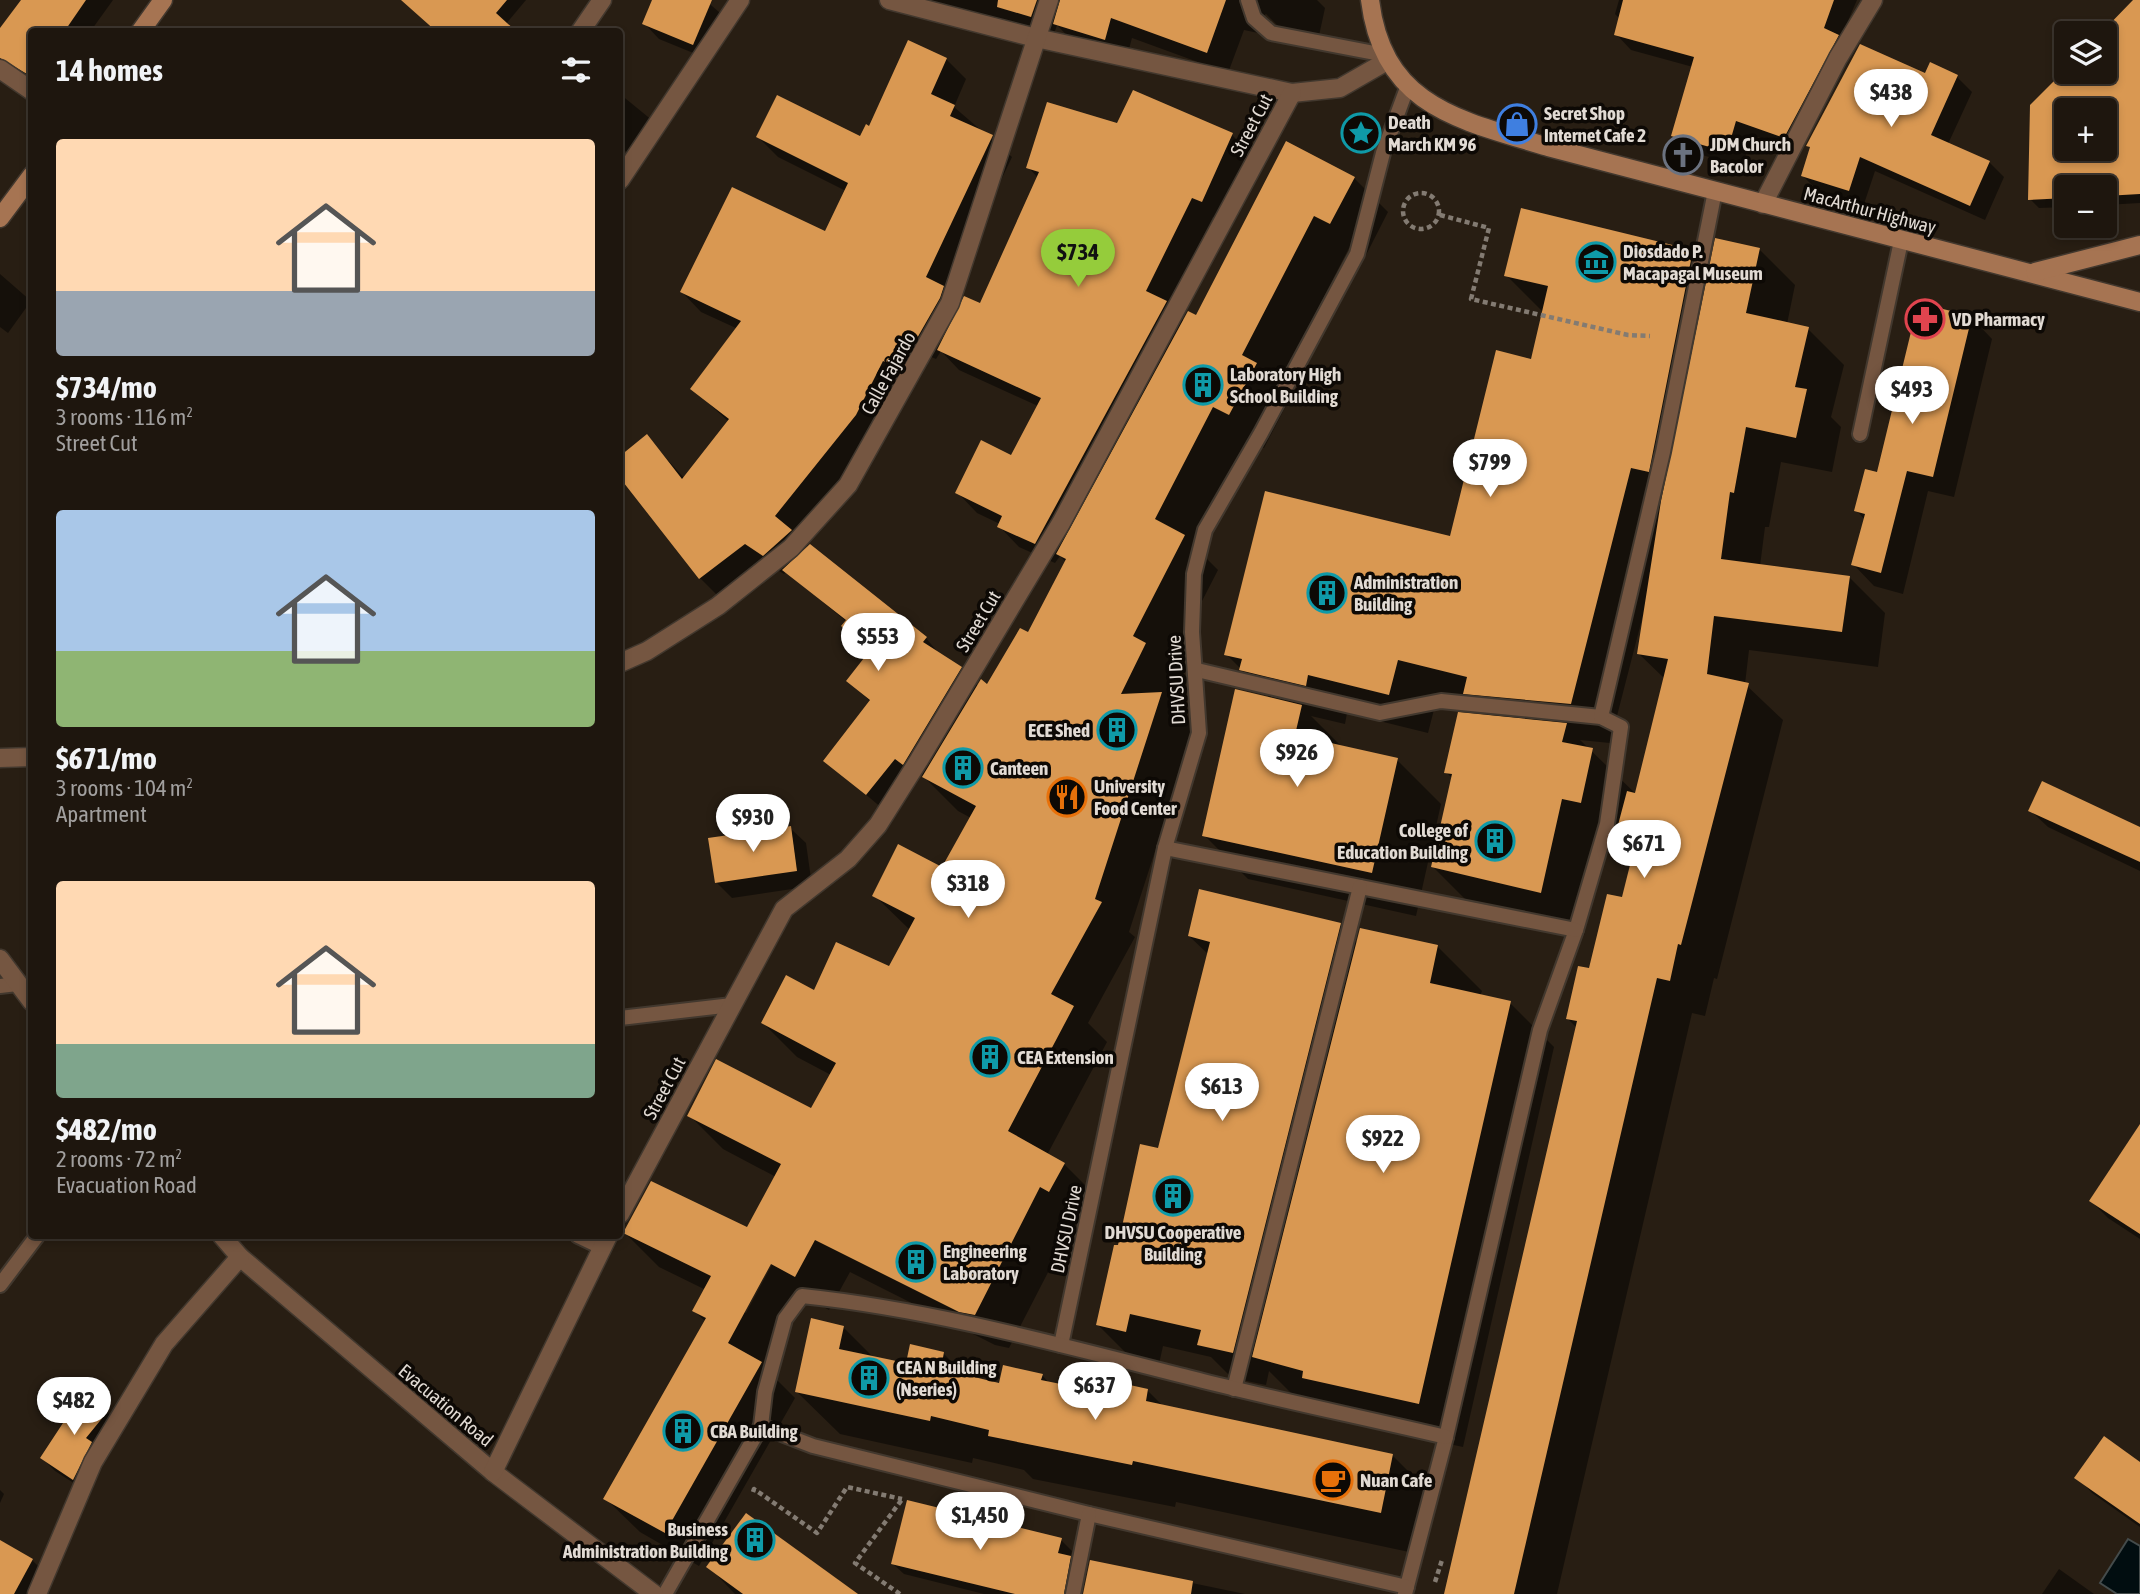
<!DOCTYPE html>
<meta charset="utf-8">
<style>
:root{--surface:#1e160e;--page:#261f17;--text:#f1f3f6;--muted:#a19f9e;--line:#3c352e;--accent:#95cc3b}
body{margin:0;font-family:"Asap Condensed",sans-serif;background:var(--page);color:var(--text);height:100vh;display:flex;flex-direction:column;font-size:26px;white-space:nowrap}
*{box-sizing:border-box;margin:0}
p{font-size:23px;color:var(--muted)}
.icon{flex:none;width:38px;height:38px;fill:none;stroke:currentColor;stroke-width:2;stroke-linecap:round;stroke-linejoin:round}
.map{position:relative;flex:1;overflow:hidden}
.sheet{position:absolute;left:28px;top:28px;width:595px;height:1211px;display:flex;flex-direction:column;background:var(--surface);border-radius:7px;box-shadow:0 4px 10px #0003,0 0 0 2px var(--line)}
.sheet>*{flex:none}
.fabs{position:absolute;left:2054px;top:21px;display:grid;gap:14px}
.fabs a{display:grid;place-items:center;width:63px;height:63px;border-radius:7px;background:var(--surface);box-shadow:0 4px 10px #0003,0 0 0 2px var(--line);font-size:35px}
.price{position:absolute;translate:-50% -60px;padding:0 16px;border-radius:24px;background:#fff;color:#222;font-size:23px;line-height:46px;filter:drop-shadow(0 2px 4px #0008)}
.price::after{content:'';position:absolute;left:50%;top:42px;width:21px;height:16px;margin-left:-10px;background:inherit;clip-path:polygon(0 0,100% 0,50% 100%)}
.price.active{background:var(--accent);color:#111}
ul{padding:0;list-style:none}
li{display:grid;align-content:center;gap:14px;height:371px;padding:0 28px}
li span{display:grid;place-items:center;height:217px;border-radius:7px;color:#555}
li>.icon{margin-inline-start:auto}
span .icon{width:126px;height:126px;fill:#fffc;stroke-width:1}
li b{font-size:30px}
h2{display:flex;justify-content:space-between;align-items:center;height:84px;padding:0 28px;font-size:30px}
.map>svg:first-child{display:block}
.water{fill:#010d10;stroke:#444b4b;stroke-width:2}
.shadow{fill:#0007;fill-rule:evenodd}
.building{fill:#d99852;fill-rule:evenodd}
.lines{fill:none;stroke-linecap:round;stroke-linejoin:round}
.lane-casing{stroke:#42382e;stroke-width:18}
.street-casing{stroke:#42382e;stroke-width:21}
.secondary-casing{stroke:#42382e;stroke-width:21}
.path{stroke:#837b72;stroke-width:4.5;stroke-dasharray:5 3.5;stroke-linecap:butt}
.lane{stroke:#755641;stroke-width:14}
.street{stroke:#755641;stroke-width:18}
.secondary{stroke:#a67452;stroke-width:18}
.labels{text-anchor:middle;dominant-baseline:central;stroke-width:7;stroke-linejoin:round;paint-order:stroke}
.poi-label{font-size:19px;font-weight:bold;fill:#e2dbd4;stroke:#0d0905;text-anchor:start}
.street-label{font-size:19px;fill:#e2dbd4;stroke:#0d0905}
</style>
<div class="map">
<svg width="2140" height="1594" viewBox="0 0 2140 1594">
<rect width="100%" height="100%" fill="#281e13"/>
<polygon class="water" points="2128,1539 2140,1546 2140,1594 2117,1594 2100,1583"/>
<g class="shadow">
<polygon points="23,0 113,0 90,32 32,32 32,82 0,62 0,30"/>
<polygon points="427,0 526,0 506,24"/>
<polygon points="654,0 705,0 726,18 708,59 659,39 644,23"/>
<polygon points="912,0 1317,0 1325,8 1317,45 1286,34 1266,14 1259,19 1263,34 1244,30 1228,73 1132,38 1126,60 1076,45 1057,25 1053,37"/>
<polygon points="1619,0 1857,0 1840,39 1853,52 1800,152 1752,135 1742,167 1689,151 1673,136 1693,67 1631,50 1616,34 1620,19 1615,14"/>
<path d="M2136 0H2140V203L2105 205V187H2067V207L2039 208 2030 199 2067 72H2105L2104 33ZM2067 110H2105V149H2067Z"/>
<path d="M946 59 966 79 954 107 1012 157 948 292 961 306 981 305 1038 178 1028 167 1118 125 1232 135 1252 155 1223 221 1213 217 1168 305 1184 321 1197 317 1354 178 1388 212 1365 257 1349 248 1278 386 1290 398 1264 448 1248 440 1193 545 1218 570 1168 667 1180 678 1168 701 1195 727 1129 932 1135 937 1088 1023 1107 1042 1047 1155 1064 1164 1098 1198 1083 1224 1075 1220 1009 1348 995 1345 850 1272 829 1310 805 1297 766 1369 795 1398 699 1566 640 1532 605 1498 706 1322 694 1311 706 1290 659 1267 625 1233 747 1230 776 1177 723 1149 689 1115 812 1111 831 1075 797 1057 763 1023 814 992 889 969 910 930 874 895 943 870 971 818 958 811 921 774 919 779 911 774 883 809 825 760 871 702 848 681 872 651 844 626 847 622 786 572 784 574 766 563 720 598 700 578 620 475V458L647 437 685 479 729 422 693 389 738 329 701 312 682 292 826 233 846 191 778 157 758 137 861 138ZM941 351 959 370 1038 406 1012 457 957 492 977 513 1000 524 999 526 1019 547 1055 563 1060 556 1066 562 1029 634 988 686H978L960 668 940 655 926 638 795 535 875 435 903 380 915 386 929 356 936 359ZM773 1255 776 1257 746 1313 743 1311Z"/>
<polygon points="1925,75 1957,77 1972,92 1948,144 1989,162 2004,177 1985,220 1875,171 1864,204 1818,191 1803,176 1811,148 1808,145"/>
<polygon points="620,94 653,121 632,155 620,148"/>
<path d="M1759 249 1795 285 1787 324 1808 329 1844 365 1831 417 1841 427 1832 472 1781 462 1769 527H1765L1760 566 1850 578 1885 613 1878 667 1749 650 1745 684 1783 720 1717 979 1714 978 1705 1016 1692 1013 1557 1594H1446L1577 1028 1568 1019 1623 899 1638 842 1627 831 1624 846 1606 842 1584 935 1477 911 1433 867 1453 779 1446 772 1489 717 1480 708 1437 698 1428 733 1347 713 1345 724 1311 716 1342 747 1397 760 1441 804 1416 916 1248 879 1204 835 1271 699 1226 654 1452 538 1532 361 1544 313 1506 275 1693 252 1711 270ZM1643 615H1645L1639 654 1665 679 1637 795 1580 740 1610 743Z"/>
<polygon points="0,274 31,301 8,333 0,327"/>
<polygon points="1971,317 1992,339 1954,497 1928,491 1903,594 1874,586 1853,564 1865,520 1856,510"/>
<polygon points="2030,810 2140,830 2140,871 2048,827"/>
<polygon points="790,828 806,843 812,886 732,898 716,882"/>
<polygon points="1340,925 1358,943 1438,947 1482,991 1480,996 1510,1003 1554,1047 1463,1447 1348,1422 1298,1400 1269,1371 1266,1385 1232,1378 1211,1357 1163,1346 1159,1364 1131,1358 1098,1325 1120,1248 1159,1150 1209,955 1189,936"/>
<polygon points="2140,1127 2140,1239 2108,1218 2091,1201"/>
<polygon points="843,1327 874,1358 907,1365 944,1354 967,1377 1000,1385 1042,1375 1050,1384 1106,1395 1147,1390 1164,1407 1392,1455 1435,1498 1423,1555 1176,1502 1175,1507 1033,1479 1024,1470 973,1458 972,1463 840,1434 797,1392"/>
<polygon points="107,1412 119,1425 86,1491 55,1471 42,1458"/>
<polygon points="2140,1464 2140,1527 2092,1493 2077,1477"/>
<polygon points="0,1490 4,1494 0,1503"/>
<polygon points="1061,1540 1072,1551 1070,1558 1081,1569 1076,1594 984,1594 904,1574 893,1564"/>
<polygon points="0,1542 32,1560 48,1576 38,1594 0,1594"/>
<polygon points="1091,1562 1245,1594 1085,1594"/>
<polygon points="709,1567 855,1594 735,1594"/>
<polygon points="2059,1569 2094,1594 2042,1594"/>
</g>
<g class="building">
<polygon points="21,0 86,0 64,32 32,32 32,77 0,58 0,28"/>
<polygon points="401,0 507,0 496,13 517,32 437,32"/>
<polygon points="652,0 712,0 693,45 642,24"/>
<polygon points="998,0 1037,0 1031,17 997,7"/>
<polygon points="1060,0 1226,0 1207,53 1111,18 1105,40 1053,24"/>
<polygon points="1623,0 1834,0 1824,28 1839,35 1784,138 1736,121 1727,152 1671,136 1694,57 1614,35"/>
<path d="M2133 0H2140V194L2105 196V187H2067V198L2028 200 2030 105 2067 68V72H2105V33H2101ZM2067 110H2105V149H2067Z"/>
<polygon points="908,40 947,58 931,94 955,105 950,116 993,135 926,277 944,286 940,298 916,340 909,337 895,367 883,361 856,415 775,516 792,530 763,556 745,544 699,579 620,478 620,456 647,434 682,479 729,419 690,389 741,321 680,292 732,187 825,231 848,183 756,137 777,95 860,136 866,124 869,126"/>
<polygon points="1860,44 1925,73 1930,62 1958,75 1931,135 1990,161 1970,206 1860,157 1849,191 1801,176 1810,147 1806,146"/>
<polygon points="1133,90 1233,133 1202,202 1192,198 1146,291 1167,301 1035,544 997,527 1002,516 955,493 981,440 1011,455 1041,398 937,350 964,296 980,303 1039,172 1026,168 1047,102 1117,123"/>
<polygon points="1286,141 1355,177 1330,224 1314,216 1242,355 1257,363 1229,415 1213,407 1155,519 1185,535 1133,636 1146,643 1121,694 1162,692 1095,899 1102,902 1051,994 1074,1006 1008,1131 1065,1163 1049,1192 1040,1187 975,1315 959,1312 815,1240 795,1277 771,1264 728,1343 762,1362 665,1533 603,1499 706,1318 692,1311 711,1276 623,1233 651,1181 747,1227 781,1164 687,1116 716,1059 811,1108 836,1063 761,1023 786,975 814,990 836,942 889,966 915,918 872,896 898,844 942,867 976,806 922,777 981,679 987,684 1020,628 1028,632 1066,559 1056,554 1188,311 1196,315"/>
<polygon points="1521,208 1693,250 1649,472 1631,468 1571,704 1463,694 1467,677 1398,660 1389,695 1308,675 1306,686 1239,670 1242,659 1224,655 1265,491 1450,536 1496,350 1531,359 1548,286 1504,276"/>
<polygon points="1715,238 1760,248 1746,313 1809,327 1795,387 1807,389 1796,438 1746,427 1734,493 1730,492 1721,559 1850,576 1842,632 1714,616 1707,674 1749,683 1681,945 1678,944 1670,981 1657,978 1514,1594 1444,1594 1577,1021 1566,1019 1578,966 1589,968 1607,894 1622,897 1639,829 1618,825 1627,791 1635,793 1668,659 1637,654 1661,501"/>
<polygon points="1918,303 1972,316 1933,477 1907,471 1881,573 1851,565 1865,514 1854,511 1865,469 1877,472"/>
<polygon points="810,544 927,637 923,642 962,667 903,765 895,759 866,795 823,761 870,700 846,681 871,649 841,626 846,620 782,570"/>
<polygon points="1235,689 1302,705 1295,735 1398,758 1372,873 1202,836"/>
<polygon points="1458,712 1567,723 1562,742 1593,748 1581,803 1562,799 1541,893 1431,867 1452,774 1444,773"/>
<polygon points="2042,781 2140,827 2140,862 2028,811"/>
<polygon points="791,826 797,871 715,883 708,838"/>
<polygon points="1199,889 1341,923 1233,1353 1197,1345 1201,1330 1130,1314 1126,1332 1096,1325 1114,1245 1118,1245 1140,1144 1158,1148 1210,942 1188,936"/>
<polygon points="1360,928 1438,945 1430,983 1511,1001 1419,1404 1302,1378 1303,1371 1252,1357"/>
<polygon points="2140,1124 2140,1234 2089,1201"/>
<polygon points="811,1318 844,1326 839,1349 906,1363 910,1344 944,1352 941,1369 999,1383 1003,1365 1043,1374 1041,1380 1105,1393 1107,1380 1148,1389 1146,1401 1393,1454 1381,1513 1133,1461 1132,1465 988,1436 989,1430 931,1416 930,1421 795,1392"/>
<polygon points="84,1391 108,1411 86,1438 92,1442 73,1480 40,1458"/>
<polygon points="2104,1436 2140,1462 2140,1524 2074,1478"/>
<polygon points="907,1500 1062,1538 1058,1553 1071,1556 1064,1594 1015,1594 891,1564"/>
<polygon points="746,1513 858,1594 743,1594 706,1567"/>
<polygon points="0,1540 33,1559 14,1594 0,1594"/>
<polygon points="1090,1560 1193,1581 1191,1594 1083,1594"/>
</g>
<g class="lines">
<g class="lane-casing">
<g id="lane">
<polyline points="1248,0 1254,18 1271,33 1385,55"/>
<polyline points="1860,434 1901,241"/>
<polyline points="1197,670 1380,713 1441,701 1601,717 1621,727 1607,824 1576,930 1540,1030 1446,1437 1405,1594"/>
<polyline points="1601,717 1663,452 1715,191"/>
<polyline points="1165,848 1576,930"/>
<polyline points="0,986 17,984"/>
<polyline points="620,1018 732,1005"/>
<polyline points="578,1236 601,1247"/>
<polyline points="0,1285 37,1236"/>
<polyline points="1061,1345 1165,848 1199,733 1192,632 1194,574 1205,530 1261,433 1357,254 1383,153 1407,88"/>
<polyline points="1234,1389 1360,887"/>
<polyline points="761,1426 813,1446 1089,1514 1407,1587"/>
<path d="M665 1594 761 1426 765 1392 785 1319 802 1296C937 1310 1071 1348 1203 1381 1283 1401 1365 1418 1446 1437"/>
<polyline points="1073,1594 1089,1514"/>
</g>
</g>
<g class="street-casing">
<g id="street">
<polyline points="889,0 1036,38 1292,93 1340,88 1387,61"/>
<polyline points="580,32 602,0"/>
<polyline points="0,69 32,91"/>
<polyline points="620,180 740,0"/>
<polyline points="1763,204 1838,58 1873,0"/>
<polyline points="620,663 647,651 718,606 791,548 848,485 950,303 1049,0"/>
<polyline points="0,758 32,757"/>
<polyline points="0,959 32,1002"/>
<polyline points="620,1214 784,909 848,859 878,825 919,760 1061,523 1292,93"/>
<polyline points="222,1236 240,1257 493,1472 654,1594"/>
<polyline points="493,1472 608,1236"/>
<polyline points="37,1594 93,1462 164,1344 240,1257"/>
</g>
</g>
<g class="secondary-casing">
<g id="secondary">
<path d="M1370 0C1383 107 1460 120 1548 147L2140 302"/>
<polyline points="140,32 163,0"/>
<polyline points="0,218 32,175"/>
<polyline points="2035,272 2140,245"/>
</g>
</g>
<g class="path">
<circle cx="1421" cy="211" r="18"/>
<polyline points="1440,215 1489,228 1471,299 1628,335 1650,336"/>
<polyline points="753,1492 754,1489 817,1533 847,1487 902,1499"/>
<polyline points="1435,1582 1442,1560"/>
<polyline points="900,1594 855,1563 903,1498"/>
</g>
<use href="#lane" class="lane"/>
<use href="#street" class="street"/>
<use href="#secondary" class="secondary"/>
</g>
<defs>
<g id="shop-ring" transform="scale(2.0125)"><circle r="9.5" fill="#0d0905" stroke="#3f7fe0" stroke-width="1.5"/><path d="M-5-2.5h2.3a2.7 3.5 0 0 1 5.4 0H5L5.5 6h-11ZM-1.5-2.5h3a1.5 2.3 0 0 0-3 0Z" fill="#3f7fe0"/></g>
<g id="sight-ring" transform="scale(2.0125)"><circle r="9.5" fill="#0d0905" stroke="#0f9aa8" stroke-width="1.5"/><path d="M0-6L1.8-2.2L6-1.7L2.9 1.2L3.7 5.4L0 3.3L-3.7 5.4L-2.9 1.2L-6-1.7L-1.8-2.2Z" fill="#0f9aa8"/></g>
<g id="church-ring" transform="scale(2.0125)"><circle r="9.5" fill="#0d0905" stroke="#6b7280" stroke-width="1.5"/><path d="M-1.2-6h2.4v3.5h3.3v2.4h-3.3V6h-2.4V-.1h-3.3v-2.4h3.3Z" fill="#6b7280"/></g>
<g id="museum-ring" transform="scale(2.0125)"><circle r="9.5" fill="#0d0905" stroke="#0f9aa8" stroke-width="1.5"/><path d="M0-6L6-3V-2H-6V-3ZM-5-1h2V3h-2ZM-1-1h2V3h-2ZM3-1h2V3H3ZM-6 4H6V6H-6Z" fill="#0f9aa8"/></g>
<g id="pharmacy-ring" transform="scale(2.0125)"><circle r="9.5" fill="#0d0905" stroke="#e0444e" stroke-width="1.5"/><path d="M-2-6h4v4h4v4h-4v4h-4v-4h-4v-4h4Z" fill="#e0444e"/></g>
<g id="building-ring" transform="scale(2.0125)"><circle r="9.5" fill="#0d0905" stroke="#0f9aa8" stroke-width="1.5"/><path d="M-4-6H4V6H1V3H-1V6H-4ZM-2.5-4.3h1.7v1.8h-1.7ZM.8-4.3h1.7v1.8H.8ZM-2.5-1h1.7V.8h-1.7ZM.8-1h1.7V.8H.8Z" fill="#0f9aa8"/></g>
<g id="restaurant-ring" transform="scale(2.0125)"><circle r="9.5" fill="#0d0905" stroke="#e8710a" stroke-width="1.5"/><path d="M-5-6h1v4h1v-4h1v4h1v-4h1v5L-1.5 .5V6h-2V.5L-5-1ZM5-6V6H3V1.5H1.5Q1.5-4 5-6Z" fill="#e8710a"/></g>
<g id="cafe-ring" transform="scale(2.0125)"><circle r="9.5" fill="#0d0905" stroke="#e8710a" stroke-width="1.5"/><path d="M-5.5-4.5H6V0H3Q3 3.5 0 3.5H-2.5Q-5.5 3.5-5.5 0ZM3-3.2v2h1.7v-2ZM-6 4.5H4V6H-6Z" fill="#e8710a"/></g>
</defs>
<g fill-rule="evenodd">
<use href="#shop-ring" x="1517" y="124"/>
<use href="#sight-ring" x="1361" y="133"/>
<use href="#church-ring" x="1683" y="155"/>
<use href="#museum-ring" x="1596" y="262"/>
<use href="#pharmacy-ring" x="1925" y="319"/>
<use href="#building-ring" x="1203" y="385"/>
<use href="#building-ring" x="1327" y="593"/>
<use href="#building-ring" x="1117" y="730"/>
<use href="#building-ring" x="963" y="768"/>
<use href="#restaurant-ring" x="1067" y="797"/>
<use href="#building-ring" x="1495" y="841"/>
<use href="#building-ring" x="990" y="1057"/>
<use href="#building-ring" x="1173" y="1196"/>
<use href="#building-ring" x="916" y="1262"/>
<use href="#building-ring" x="869" y="1378"/>
<use href="#building-ring" x="683" y="1431"/>
<use href="#cafe-ring" x="1333" y="1480"/>
<use href="#building-ring" x="755" y="1540"/>
</g>
<g class="labels">
<g class="poi-label">
<text x="1544" y="113">Secret Shop<tspan x="1544" dy="22">Internet Cafe 2</tspan></text>
<text x="1388" y="122">Death<tspan x="1388" dy="22">March KM 96</tspan></text>
<text x="1710" y="144">JDM Church<tspan x="1710" dy="22">Bacolor</tspan></text>
<text x="1623" y="251">Diosdado P.<tspan x="1623" dy="22">Macapagal Museum</tspan></text>
<text x="1952" y="319">VD Pharmacy</text>
<text x="1230" y="374">Laboratory High<tspan x="1230" dy="22">School Building</tspan></text>
<text x="1354" y="582">Administration<tspan x="1354" dy="22">Building</tspan></text>
<text x="1090" y="730" text-anchor="end">ECE Shed</text>
<text x="990" y="768">Canteen</text>
<text x="1094" y="786">University<tspan x="1094" dy="22">Food Center</tspan></text>
<text x="1468" y="830" text-anchor="end">College of<tspan x="1468" dy="22">Education Building</tspan></text>
<text x="1017" y="1057">CEA Extension</text>
<text x="1173" y="1232" text-anchor="middle">DHVSU Cooperative<tspan x="1173" dy="22">Building</tspan></text>
<text x="943" y="1251">Engineering<tspan x="943" dy="22">Laboratory</tspan></text>
<text x="896" y="1367">CEA N Building<tspan x="896" dy="22">(Nseries)</tspan></text>
<text x="710" y="1431">CBA Building</text>
<text x="1360" y="1480">Nuan Cafe</text>
<text x="728" y="1529" text-anchor="end">Business<tspan x="728" dy="22">Administration Building</tspan></text>
</g>
<g class="street-label">
<text transform="translate(1251 125) rotate(-62)">Street Cut</text>
<text transform="translate(1870 210) rotate(15)">MacArthur Highway</text>
<text transform="translate(888 373) rotate(-61)">Calle Fajardo</text>
<text transform="translate(978 621) rotate(-59)">Street Cut</text>
<text transform="translate(1176 680) rotate(-93)">DHVSU Drive</text>
<text transform="translate(664 1088) rotate(-62)">Street Cut</text>
<text transform="translate(1066 1229) rotate(-78)">DHVSU Drive</text>
<text transform="translate(446 1405) rotate(40)">Evacuation Road</text>
</g>
</g>
</svg>
<div class="fabs">
<a><svg class="icon" aria-label="layers" viewBox="0 0 24 24"><path d="M12 4l9 5-9 5-9-5zM3 14l9 5 9-5"/></svg></a>
<a>+</a>
<a>−</a>
</div>
<b class="price" style="left:1891px;top:129px">$438</b>
<b class="price active" style="left:1078px;top:289px">$734</b>
<b class="price" style="left:1912px;top:426px">$493</b>
<b class="price" style="left:1490px;top:499px">$799</b>
<b class="price" style="left:878px;top:673px">$553</b>
<b class="price" style="left:1297px;top:789px">$926</b>
<b class="price" style="left:753px;top:854px">$930</b>
<b class="price" style="left:1644px;top:880px">$671</b>
<b class="price" style="left:968px;top:920px">$318</b>
<b class="price" style="left:1222px;top:1123px">$613</b>
<b class="price" style="left:1383px;top:1175px">$922</b>
<b class="price" style="left:1095px;top:1422px">$637</b>
<b class="price" style="left:74px;top:1437px">$482</b>
<b class="price" style="left:980px;top:1552px">$1,450</b>
<section class="sheet">
<h2>14 homes<svg class="icon" aria-label="filters" viewBox="0 0 24 24"><path d="M4 7h16M4 17h16"/><circle cx="9" cy="7" r="2"/><circle cx="15" cy="17" r="2"/></svg></h2>
<ul>
<li><span style="background:linear-gradient(#ffd9b3 70%,#9aa5b1 0)"><svg class="icon" aria-label="home" viewBox="0 0 24 24"><path d="M3 11l9-7 9 7M6 9v11h12V9"/></svg></span><div><b>$734/mo</b><p>3 rooms · 116 m²</p><p>Street Cut</p></div></li>
<li><span style="background:linear-gradient(#a9c7e8 65%,#8fb573 0)"><svg class="icon" aria-label="home" viewBox="0 0 24 24"><path d="M3 11l9-7 9 7M6 9v11h12V9"/></svg></span><div><b>$671/mo</b><p>3 rooms · 104 m²</p><p>Apartment</p></div></li>
<li><span style="background:linear-gradient(#ffd9b3 75%,#7fa58c 0)"><svg class="icon" aria-label="home" viewBox="0 0 24 24"><path d="M3 11l9-7 9 7M6 9v11h12V9"/></svg></span><div><b>$482/mo</b><p>2 rooms · 72 m²</p><p>Evacuation Road</p></div></li>
</ul>
</section>
</div>
